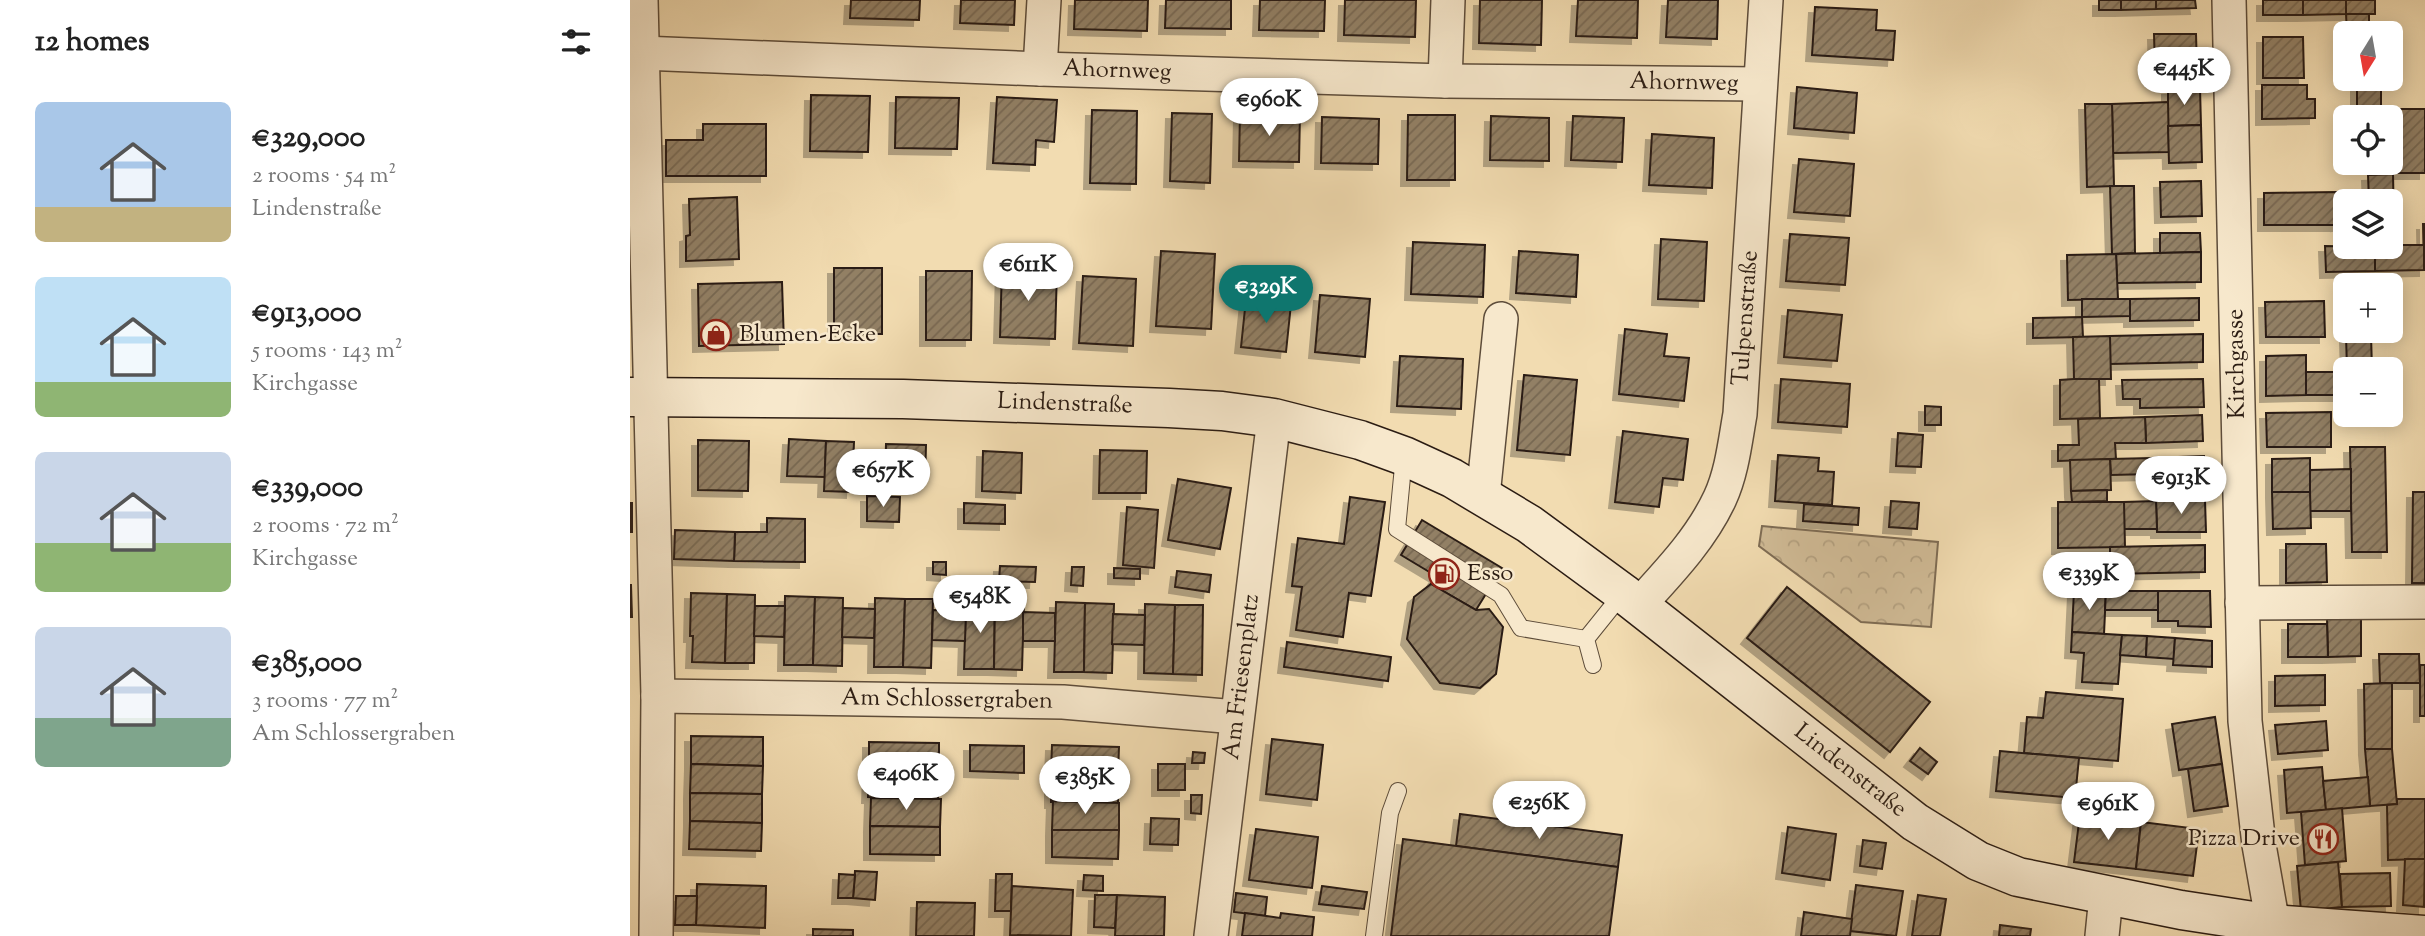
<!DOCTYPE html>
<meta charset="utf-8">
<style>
:root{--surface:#fff;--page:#f2f2f2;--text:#222;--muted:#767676;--accent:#0f766e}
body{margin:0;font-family:"Sorts Mill Goudy",serif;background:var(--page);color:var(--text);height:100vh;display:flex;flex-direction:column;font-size:26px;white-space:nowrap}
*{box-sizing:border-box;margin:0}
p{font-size:23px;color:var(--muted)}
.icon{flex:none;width:38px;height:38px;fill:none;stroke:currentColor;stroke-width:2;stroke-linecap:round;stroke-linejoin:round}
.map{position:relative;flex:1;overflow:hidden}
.details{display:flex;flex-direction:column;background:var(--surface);width:630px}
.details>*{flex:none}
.needle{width:46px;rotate:191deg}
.controls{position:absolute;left:1703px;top:21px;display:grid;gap:14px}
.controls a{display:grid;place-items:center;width:70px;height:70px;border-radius:10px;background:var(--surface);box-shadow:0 4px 18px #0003;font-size:35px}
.price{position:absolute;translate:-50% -60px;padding:0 16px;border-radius:24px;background:#fff;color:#222;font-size:23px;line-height:46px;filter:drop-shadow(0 2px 4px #0008)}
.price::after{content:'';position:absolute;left:50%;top:42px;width:21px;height:16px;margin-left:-10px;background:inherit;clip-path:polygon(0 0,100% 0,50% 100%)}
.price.active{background:var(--accent);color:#fff}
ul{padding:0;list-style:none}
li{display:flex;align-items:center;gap:21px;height:175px;padding:0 35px}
li span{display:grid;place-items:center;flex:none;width:196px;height:140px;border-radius:10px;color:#555}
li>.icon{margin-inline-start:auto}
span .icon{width:84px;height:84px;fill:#fffc;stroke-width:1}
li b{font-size:30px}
h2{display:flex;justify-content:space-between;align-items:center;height:84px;padding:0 35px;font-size:30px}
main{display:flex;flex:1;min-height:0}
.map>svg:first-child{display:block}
.park{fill:url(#park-crowns);stroke:#7e6c54;stroke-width:2}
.building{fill:url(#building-hatch);stroke:#2b1c13;stroke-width:2;filter:url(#shadow)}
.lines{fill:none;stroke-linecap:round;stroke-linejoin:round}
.service-casing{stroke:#5d4c3a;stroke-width:18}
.minor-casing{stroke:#5d4c3a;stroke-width:36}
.secondary-casing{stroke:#2b1c13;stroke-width:41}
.service{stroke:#f7e8cc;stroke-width:16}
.minor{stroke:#f7e8cc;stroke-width:33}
.secondary{stroke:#f7e8cc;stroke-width:38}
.labels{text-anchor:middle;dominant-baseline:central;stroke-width:5;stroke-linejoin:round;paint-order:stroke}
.street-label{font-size:24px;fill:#2b1c13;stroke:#f7e8cc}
.poi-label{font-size:24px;fill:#2b1c13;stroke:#f7e8cc;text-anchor:start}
</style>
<main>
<section class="details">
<h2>12 homes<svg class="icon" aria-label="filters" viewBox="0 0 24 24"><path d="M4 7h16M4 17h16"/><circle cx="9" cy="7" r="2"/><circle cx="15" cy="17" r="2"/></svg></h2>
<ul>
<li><span style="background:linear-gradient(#a9c7e8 75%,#c2b280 0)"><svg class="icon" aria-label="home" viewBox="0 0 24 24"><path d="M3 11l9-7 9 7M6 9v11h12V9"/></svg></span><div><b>€329,000</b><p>2 rooms · 54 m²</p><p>Lindenstraße</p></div></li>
<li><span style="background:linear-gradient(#bfe0f5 75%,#8fb573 0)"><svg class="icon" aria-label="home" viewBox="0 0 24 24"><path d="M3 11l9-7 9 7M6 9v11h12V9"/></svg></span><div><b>€913,000</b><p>5 rooms · 143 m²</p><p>Kirchgasse</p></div></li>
<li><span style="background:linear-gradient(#c9d6e8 65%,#8fb573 0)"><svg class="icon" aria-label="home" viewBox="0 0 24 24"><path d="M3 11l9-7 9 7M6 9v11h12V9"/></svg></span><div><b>€339,000</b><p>2 rooms · 72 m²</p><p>Kirchgasse</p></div></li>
<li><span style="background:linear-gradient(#c9d6e8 65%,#7fa58c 0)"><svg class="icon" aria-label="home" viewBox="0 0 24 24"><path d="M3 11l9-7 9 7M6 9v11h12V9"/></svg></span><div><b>€385,000</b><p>3 rooms · 77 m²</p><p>Am Schlossergraben</p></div></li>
</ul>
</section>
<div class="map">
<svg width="1795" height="936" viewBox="0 0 1795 936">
<defs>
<pattern id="park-crowns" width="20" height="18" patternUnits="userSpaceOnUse" patternTransform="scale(1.75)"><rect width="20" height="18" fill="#d0bb96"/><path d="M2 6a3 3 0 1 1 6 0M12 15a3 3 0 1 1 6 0" fill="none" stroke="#b3a080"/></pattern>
<pattern id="building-hatch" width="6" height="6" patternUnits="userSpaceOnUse" patternTransform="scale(1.75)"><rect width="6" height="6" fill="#928065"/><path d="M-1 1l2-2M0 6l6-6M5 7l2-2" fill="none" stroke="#776852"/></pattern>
<filter id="shadow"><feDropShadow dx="-6" dy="6" stdDeviation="0" flood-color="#0004"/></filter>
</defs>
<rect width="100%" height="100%" fill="#f2dcb1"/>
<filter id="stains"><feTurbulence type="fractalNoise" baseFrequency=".00286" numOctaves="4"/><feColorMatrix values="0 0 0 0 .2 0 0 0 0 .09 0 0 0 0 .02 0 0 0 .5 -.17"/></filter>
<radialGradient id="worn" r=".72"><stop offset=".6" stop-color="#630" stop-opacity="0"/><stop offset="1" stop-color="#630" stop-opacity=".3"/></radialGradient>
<polygon class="park" points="1132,526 1308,542 1301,627 1231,622 1129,546"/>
<g class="building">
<polygon points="221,0 290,0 289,20 220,18"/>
<polygon points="331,0 385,0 384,25 330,23"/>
<polygon points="445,0 518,0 517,31 444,29"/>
<polygon points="536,0 601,0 601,29 535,28"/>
<polygon points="630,0 695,0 694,31 629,30"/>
<polygon points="715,0 786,0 785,37 714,35"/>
<polygon points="850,0 912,0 911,45 849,43"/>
<polygon points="948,0 1008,0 1007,38 946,36"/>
<polygon points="1038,0 1088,0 1087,39 1036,37"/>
<rect x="1469" y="0" width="22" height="10"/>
<polygon points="1491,0 1526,0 1526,9 1491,10"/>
<polygon points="1526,0 1565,0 1566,8 1526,9"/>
<rect x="1633" y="0" width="40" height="15"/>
<polygon points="1673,0 1716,0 1716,14 1673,15"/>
<rect x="1716" y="0" width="29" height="14"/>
<polygon points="1185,7 1247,10 1246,30 1265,31 1263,60 1182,55"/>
<polygon points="1716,14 1739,14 1739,33 1717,33"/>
<polygon points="1524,34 1566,34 1567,69 1525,70"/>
<polygon points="1633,37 1673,37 1674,78 1633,78"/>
<rect x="1727" y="79" width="24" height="31"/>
<polygon points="1632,85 1677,85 1677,99 1685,99 1685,118 1632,119"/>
<polygon points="1167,87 1227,93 1224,133 1164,128"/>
<polygon points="1570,88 1571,125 1538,126 1538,89"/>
<polygon points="181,95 240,96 238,152 180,151"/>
<polygon points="266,97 329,98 327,149 265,148"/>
<polygon points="367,97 427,100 424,142 406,140 405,165 363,163"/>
<polygon points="1538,102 1539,152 1483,153 1482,104"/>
<polygon points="1455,104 1482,104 1484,186 1457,187"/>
<rect x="1763" y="109" width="32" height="64"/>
<polygon points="1763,109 1763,134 1760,134 1760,117 1727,117 1727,110"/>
<polygon points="462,110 507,111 506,184 460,183"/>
<polygon points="542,113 582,114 580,183 540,181"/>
<polygon points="610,113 670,114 669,162 609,161"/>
<polygon points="778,115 825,115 825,180 777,180"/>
<polygon points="861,116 919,118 919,161 860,160"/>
<polygon points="943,116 994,118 992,162 941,160"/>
<polygon points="692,117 749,119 748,164 691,163"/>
<polygon points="73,124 136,124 136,176 36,176 36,140 73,140"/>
<polygon points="1571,125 1572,162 1539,163 1538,126"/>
<polygon points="1022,134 1084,138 1082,188 1019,185"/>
<polygon points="1169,159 1224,164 1220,216 1164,212"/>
<polygon points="1763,174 1764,224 1760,224 1760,201 1739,201 1738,175"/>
<polygon points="1571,181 1572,216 1531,217 1530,182"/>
<polygon points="1480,186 1504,186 1505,253 1482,254"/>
<polygon points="1706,192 1707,225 1634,225 1634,193"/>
<polygon points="107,197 109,259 56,261 56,236 60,235 59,199"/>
<polygon points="1706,206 1715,206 1715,224 1707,225"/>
<polygon points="1793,224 1795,224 1795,270 1794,270"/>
<polygon points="1530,233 1570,233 1571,252 1530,253"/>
<polygon points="1160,234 1219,238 1215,285 1156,281"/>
<polygon points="1031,239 1077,242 1074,301 1028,299"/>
<polygon points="783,242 855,245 853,297 781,294"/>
<polygon points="1760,245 1794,245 1794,270 1745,271 1745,247"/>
<polygon points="1695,246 1745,247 1745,271 1696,272"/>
<polygon points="531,251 585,254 581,329 526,326"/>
<polygon points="889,251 948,255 946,297 886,293"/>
<polygon points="1571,252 1571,282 1487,283 1486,254"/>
<polygon points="1486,254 1488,299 1438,300 1437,255"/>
<polygon points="372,267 427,269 425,339 370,337"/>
<rect x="204" y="268" width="48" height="66"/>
<polygon points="296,271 342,271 341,340 296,340"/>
<polygon points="453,276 506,279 503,346 449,343"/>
<polygon points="152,282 154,344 69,346 68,284"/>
<polygon points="690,295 740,299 735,357 685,352"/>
<polygon points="1569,298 1569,320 1500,321 1500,299"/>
<polygon points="616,299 661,304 656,352 611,347"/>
<polygon points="1452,299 1500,299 1500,316 1452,317"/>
<polygon points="1694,301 1695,337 1636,337 1635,302"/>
<polygon points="1158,310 1212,315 1207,361 1154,357"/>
<polygon points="1452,317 1453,337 1403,338 1403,318"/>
<polygon points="995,329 1037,334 1034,356 1059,358 1054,401 989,394"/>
<polygon points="1573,334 1573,362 1480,364 1480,336"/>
<polygon points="1741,335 1742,369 1717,369 1716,336"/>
<polygon points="1480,336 1481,379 1444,379 1443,337"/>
<polygon points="1676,355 1676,395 1636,396 1636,356"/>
<polygon points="770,356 833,359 831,409 767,406"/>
<rect x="1676" y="372" width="39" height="23"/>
<polygon points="894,375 947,380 940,455 887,450"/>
<polygon points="1151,379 1220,384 1217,427 1148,422"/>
<polygon points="1444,379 1469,379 1470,418 1430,419 1430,380"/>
<polygon points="1573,379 1574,407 1510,408 1510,399 1493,399 1492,380"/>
<polygon points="1295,406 1311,407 1311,425 1295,425"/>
<polygon points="1701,412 1701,447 1637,447 1636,413"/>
<polygon points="1572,415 1573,441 1516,443 1515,417"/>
<polygon points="1515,417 1516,443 1485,443 1486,459 1428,461 1428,445 1449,445 1448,419"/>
<polygon points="993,431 1058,439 1053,480 1033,478 1029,507 985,502"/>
<polygon points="1268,433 1293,435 1291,467 1266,466"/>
<polygon points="159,439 196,441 195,477 157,476"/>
<polygon points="68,440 119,441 118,491 68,490"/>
<polygon points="196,441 224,442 222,492 194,491"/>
<polygon points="256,444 296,445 295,481 255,480"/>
<polygon points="1720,447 1755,447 1757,552 1722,552"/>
<polygon points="470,450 517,451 516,493 469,493"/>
<polygon points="353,451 392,453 391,493 352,491"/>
<polygon points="1148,455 1189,458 1188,471 1204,472 1202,505 1145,501"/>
<polygon points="1574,456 1575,484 1523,486 1522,458"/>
<polygon points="1522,458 1522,474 1481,475 1480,459"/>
<polygon points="1680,458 1680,492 1642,492 1642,459"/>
<polygon points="1480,459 1481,490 1441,491 1440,460"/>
<polygon points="1721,469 1721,511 1680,511 1680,470"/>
<polygon points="548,479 601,488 590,549 538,540"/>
<polygon points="1477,490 1477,501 1442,502 1441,491"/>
<polygon points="1642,492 1680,492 1681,528 1643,529"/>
<polygon points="1783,492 1795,492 1795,583 1782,583"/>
<polygon points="237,496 270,497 269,522 237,521"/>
<polygon points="720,497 755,502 741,596 719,593 713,637 666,630 672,587 662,586 668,538 714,544"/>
<polygon points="1575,500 1576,532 1527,532 1526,501"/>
<polygon points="1261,501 1289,503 1287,529 1259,527"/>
<polygon points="1526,501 1527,529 1494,529 1494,502"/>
<polygon points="1428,502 1494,502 1495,547 1428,548"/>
<rect x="0" y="503" width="2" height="29"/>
<polygon points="334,503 375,505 375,524 334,523"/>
<polygon points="1174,504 1229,508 1228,525 1173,521"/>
<polygon points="497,507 528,510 524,568 493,565"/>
<polygon points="137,518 175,519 175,562 104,561 105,532 137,532"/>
<polygon points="792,520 872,568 846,610 801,584 806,576 771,555"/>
<polygon points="45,530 105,532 104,561 44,559"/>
<polygon points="1656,544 1696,544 1697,582 1656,583"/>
<polygon points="1575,545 1575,572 1480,574 1480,547"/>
<polygon points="303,562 316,562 316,575 303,574"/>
<polygon points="370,566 406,567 405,582 369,581"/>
<polygon points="442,567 454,567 453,586 441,585"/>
<polygon points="484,568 510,569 510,579 484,578"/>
<polygon points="547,571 581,575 579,592 545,587"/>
<polygon points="801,584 846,610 859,609 873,627 866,674 850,688 810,683 777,639 784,597"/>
<polygon points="0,585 1,585 2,617 0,617"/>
<polygon points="1157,587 1300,702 1260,752 1117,638"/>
<polygon points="1444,590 1476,591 1474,634 1442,632"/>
<polygon points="1476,591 1528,591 1528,610 1475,610"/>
<polygon points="1528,591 1580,591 1581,627 1548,626 1548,621 1528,621"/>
<polygon points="61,593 97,594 95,663 62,662 63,636 60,636"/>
<polygon points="97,594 125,595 124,663 95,663"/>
<polygon points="155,596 185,597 183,665 154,665"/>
<polygon points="185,597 213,598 212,666 183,665"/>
<polygon points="245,598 275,599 273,667 244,667"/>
<polygon points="275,599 303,599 301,668 273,667"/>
<polygon points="336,600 365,600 364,669 334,669"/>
<polygon points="365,600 394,601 392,670 364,669"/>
<polygon points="426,602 455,603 454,672 424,672"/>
<polygon points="455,603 484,604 482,673 454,672"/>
<polygon points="515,604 545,605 543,674 514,673"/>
<polygon points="545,605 573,605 572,675 543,674"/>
<polygon points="125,606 155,606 154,637 124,636"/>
<polygon points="213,608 245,609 244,638 212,637"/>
<polygon points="303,610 336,611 335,641 302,640"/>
<polygon points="393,612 425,613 425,641 393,641"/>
<polygon points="483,614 515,615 514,645 482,644"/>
<polygon points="1697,618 1731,618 1731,656 1698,657"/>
<polygon points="1658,624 1697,624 1698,657 1658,657"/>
<polygon points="1442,632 1492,635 1488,684 1452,682 1454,653 1441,652"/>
<polygon points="1492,635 1517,636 1516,657 1490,655"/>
<polygon points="1517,636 1545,638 1544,659 1516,657"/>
<polygon points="1545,638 1582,641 1582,667 1543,665"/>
<polygon points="657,642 761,657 758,681 654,667"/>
<polygon points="1749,654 1789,654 1790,683 1750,683"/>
<rect x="1790" y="665" width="5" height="51"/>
<polygon points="1695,675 1695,705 1645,706 1645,676"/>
<polygon points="1762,683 1762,749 1735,749 1734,684"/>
<polygon points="1416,692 1493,699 1488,761 1394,753 1397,717 1413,718"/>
<polygon points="1585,717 1592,764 1549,770 1542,724"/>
<polygon points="1696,721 1698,750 1648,754 1645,725"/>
<polygon points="61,736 133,737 133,766 61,764"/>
<polygon points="642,739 693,745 687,800 636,794"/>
<polygon points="239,742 309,743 309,771 239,770"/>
<polygon points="340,745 394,746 394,773 340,771"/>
<polygon points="422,745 489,747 488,774 421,773"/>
<polygon points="1290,748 1307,762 1298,774 1280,761"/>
<polygon points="1735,749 1762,749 1767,804 1740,806"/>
<polygon points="1370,751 1449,758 1445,798 1366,791"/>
<polygon points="563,752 575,753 574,763 562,763"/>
<polygon points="61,764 133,766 132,794 60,793"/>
<rect x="528" y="764" width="27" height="26"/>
<polygon points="1592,764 1598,806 1564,811 1558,769"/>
<polygon points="1692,767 1696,810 1657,813 1654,770"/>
<polygon points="239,770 309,771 308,799 238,797"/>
<polygon points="421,773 488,774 488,803 421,802"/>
<polygon points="1738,777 1740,806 1696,810 1693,781"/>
<polygon points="1479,787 1508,790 1504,821 1475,817"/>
<polygon points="60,793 132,794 132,823 60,821"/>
<polygon points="561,795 572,795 571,814 561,813"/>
<polygon points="241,798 311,799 310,827 240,826"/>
<polygon points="1767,799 1795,799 1795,859 1758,860 1757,805 1767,804"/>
<polygon points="423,801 489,803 489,830 422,830"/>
<polygon points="1712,808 1716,861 1675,865 1671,812"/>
<polygon points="830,814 992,835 988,867 826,846"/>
<polygon points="1450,814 1511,822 1506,869 1444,862"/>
<polygon points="521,818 549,819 548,845 520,844"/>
<polygon points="60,821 132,823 131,851 59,849"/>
<polygon points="1511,822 1569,829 1563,876 1506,869"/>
<polygon points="240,826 310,827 310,855 240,854"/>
<polygon points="1158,827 1206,834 1200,880 1152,873"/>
<polygon points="626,829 688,837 682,888 619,880"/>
<polygon points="422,830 489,830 488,859 422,857"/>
<polygon points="773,839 988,867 979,936 761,936"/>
<polygon points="1233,840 1256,843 1252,869 1230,866"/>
<polygon points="1775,859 1795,859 1794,907 1773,905"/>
<polygon points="1708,862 1712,907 1671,911 1667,866"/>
<polygon points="225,871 247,872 245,900 223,898"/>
<polygon points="1760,873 1761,906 1712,907 1710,874"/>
<polygon points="209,874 225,875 223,898 208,898"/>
<polygon points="366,874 382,874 381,911 365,911"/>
<polygon points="454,875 473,876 473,891 453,890"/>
<polygon points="67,884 136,886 135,928 66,925"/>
<polygon points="1226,885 1273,891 1266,936 1220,931"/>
<polygon points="382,886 443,890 441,936 380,935"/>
<polygon points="692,886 737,892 734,909 689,904"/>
<polygon points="606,893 637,897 635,916 604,912"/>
<polygon points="465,895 487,895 485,928 464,927"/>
<polygon points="487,895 535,897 534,936 485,936"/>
<polygon points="1288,895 1316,899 1310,936 1282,936"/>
<polygon points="46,896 67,896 66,925 45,925"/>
<polygon points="287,902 345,903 344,936 286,936"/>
<polygon points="1174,912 1222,919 1220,936 1171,936"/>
<polygon points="615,913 650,918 651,913 684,917 682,936 612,936"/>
<polygon points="1370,925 1401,929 1400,936 1369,936"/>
<polygon points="183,929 223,930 223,936 183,936"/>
</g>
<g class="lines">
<g class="service-casing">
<g id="service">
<polyline points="774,456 767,529 871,595 891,628 956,639"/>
<polyline points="963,665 956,639 993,593"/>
<polyline points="744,936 760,813 768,791"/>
</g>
</g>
<g class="minor-casing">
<g id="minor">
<polyline points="11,0 28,696 26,936"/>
<polyline points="1599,0 1615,721 1629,845 1645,936"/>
<polyline points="12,53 410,69 815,81 1130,84"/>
<polyline points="410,69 414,0"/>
<polyline points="815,81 818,0"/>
<polyline points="853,496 871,319"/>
<polyline points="1612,603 1795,602"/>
<path d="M1009 605C1039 572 1071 539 1090 498 1102 472 1105 442 1110 414L1136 0"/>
<polyline points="28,696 433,702 606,717"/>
<polyline points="581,936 644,418"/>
<polyline points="1472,936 1476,896"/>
</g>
</g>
<g class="secondary-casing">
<polyline id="secondary" points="0,397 273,399 539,408 592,411 644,418 730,440 774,456 822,478 899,524 993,593 1285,822 1348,861 1388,877 1551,910 1643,924 1795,935"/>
</g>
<use href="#service" class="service"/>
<use href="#minor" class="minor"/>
<use href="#secondary" class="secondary"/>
</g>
<defs>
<g id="shop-ring" transform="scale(1.575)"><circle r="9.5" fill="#f7e8cc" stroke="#8f2418" stroke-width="1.5"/><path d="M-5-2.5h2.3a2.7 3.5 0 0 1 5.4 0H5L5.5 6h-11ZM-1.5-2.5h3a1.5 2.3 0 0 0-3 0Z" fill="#8f2418"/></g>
<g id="fuel-ring" transform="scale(1.575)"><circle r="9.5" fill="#f7e8cc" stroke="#8f2418" stroke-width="1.5"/><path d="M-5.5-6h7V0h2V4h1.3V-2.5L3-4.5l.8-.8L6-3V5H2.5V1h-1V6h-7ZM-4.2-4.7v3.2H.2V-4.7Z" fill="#8f2418"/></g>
<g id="restaurant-ring" transform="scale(1.575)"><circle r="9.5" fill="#f7e8cc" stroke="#8f2418" stroke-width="1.5"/><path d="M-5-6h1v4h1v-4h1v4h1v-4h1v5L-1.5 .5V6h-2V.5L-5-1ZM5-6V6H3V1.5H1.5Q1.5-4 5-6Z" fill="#8f2418"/></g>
</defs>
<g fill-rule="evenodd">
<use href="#shop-ring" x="86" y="335"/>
<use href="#fuel-ring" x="814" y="574"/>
<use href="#restaurant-ring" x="1693" y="839"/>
</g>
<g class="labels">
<g class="street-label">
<text transform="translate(487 71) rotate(2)">Ahornweg</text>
<text transform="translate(1054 83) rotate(1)">Ahornweg</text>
<text transform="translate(1116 318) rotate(-86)">Tulpenstraße</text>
<text transform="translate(1607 364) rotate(-91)">Kirchgasse</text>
<text transform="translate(435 404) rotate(2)">Lindenstraße</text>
<text transform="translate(612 677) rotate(-83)">Am Friesenplatz</text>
<text transform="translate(317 700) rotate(1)">Am Schlossergraben</text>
<text transform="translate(1220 771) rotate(38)">Lindenstraße</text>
</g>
<g class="poi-label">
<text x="109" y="335">Blumen-Ecke</text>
<text x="837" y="574">Esso</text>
<text x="1670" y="839" text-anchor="end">Pizza Drive</text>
</g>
</g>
<rect width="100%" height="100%" filter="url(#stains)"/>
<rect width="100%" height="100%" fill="url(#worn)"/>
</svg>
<div class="controls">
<a><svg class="needle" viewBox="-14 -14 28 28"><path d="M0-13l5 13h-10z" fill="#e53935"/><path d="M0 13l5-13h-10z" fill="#767676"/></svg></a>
<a><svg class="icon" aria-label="locate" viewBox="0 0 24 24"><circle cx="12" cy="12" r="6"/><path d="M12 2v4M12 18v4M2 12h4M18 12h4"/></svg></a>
<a><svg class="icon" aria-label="layers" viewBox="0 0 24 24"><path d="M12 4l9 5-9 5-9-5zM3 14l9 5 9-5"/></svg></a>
<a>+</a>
<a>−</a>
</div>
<b class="price" style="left:1554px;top:107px">€445K</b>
<b class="price" style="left:639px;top:138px">€960K</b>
<b class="price" style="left:398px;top:303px">€611K</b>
<b class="price active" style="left:636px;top:325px">€329K</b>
<b class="price" style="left:253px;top:509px">€657K</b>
<b class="price" style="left:1551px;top:516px">€913K</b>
<b class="price" style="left:1459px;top:612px">€339K</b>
<b class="price" style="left:350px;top:635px">€548K</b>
<b class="price" style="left:276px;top:812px">€406K</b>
<b class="price" style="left:455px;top:816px">€385K</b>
<b class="price" style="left:909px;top:841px">€256K</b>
<b class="price" style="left:1478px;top:842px">€961K</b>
</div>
</main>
